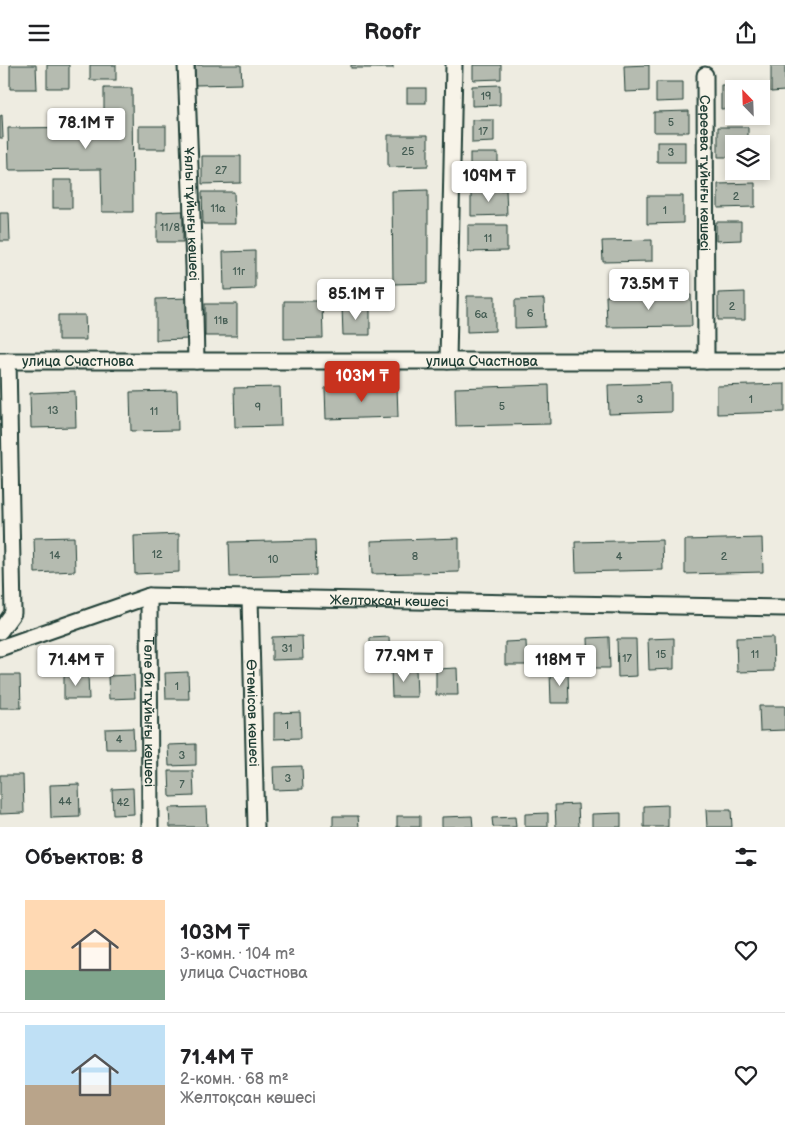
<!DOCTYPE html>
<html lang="ru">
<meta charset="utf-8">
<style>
:root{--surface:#fff;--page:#f6f6f6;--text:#202124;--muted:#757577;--line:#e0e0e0;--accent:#c8321e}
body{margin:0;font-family:"Balsamiq Sans",sans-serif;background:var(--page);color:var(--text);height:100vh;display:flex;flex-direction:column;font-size:19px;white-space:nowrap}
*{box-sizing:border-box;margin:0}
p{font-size:16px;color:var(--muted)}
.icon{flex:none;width:28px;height:28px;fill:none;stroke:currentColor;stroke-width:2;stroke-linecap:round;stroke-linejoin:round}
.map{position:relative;height:762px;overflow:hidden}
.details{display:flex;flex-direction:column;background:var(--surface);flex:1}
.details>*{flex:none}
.needle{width:32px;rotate:337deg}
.buttons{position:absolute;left:725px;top:15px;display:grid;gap:10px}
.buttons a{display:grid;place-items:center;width:45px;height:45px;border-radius:0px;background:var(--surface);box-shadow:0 2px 8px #0003;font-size:25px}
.price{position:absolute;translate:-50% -42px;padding:0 11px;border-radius:5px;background:#fff;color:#222;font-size:16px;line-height:32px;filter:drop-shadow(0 1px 2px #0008)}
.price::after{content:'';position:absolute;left:50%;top:30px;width:15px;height:11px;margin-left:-8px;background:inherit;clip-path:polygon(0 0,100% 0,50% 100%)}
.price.on{background:var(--accent);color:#fff}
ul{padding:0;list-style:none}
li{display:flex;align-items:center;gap:15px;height:125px;padding:0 25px}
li+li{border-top:1px solid var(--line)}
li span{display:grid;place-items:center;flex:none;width:140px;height:100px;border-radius:0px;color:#555}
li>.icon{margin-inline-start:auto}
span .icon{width:60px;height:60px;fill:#fffc;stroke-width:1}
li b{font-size:21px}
h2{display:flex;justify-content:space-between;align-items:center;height:60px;padding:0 25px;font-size:21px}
header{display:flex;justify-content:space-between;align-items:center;height:65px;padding:0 25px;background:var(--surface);font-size:22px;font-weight:700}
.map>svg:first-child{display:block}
.building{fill:#b5bbb0;stroke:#1f3d34}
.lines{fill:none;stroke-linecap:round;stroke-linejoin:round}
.street-casing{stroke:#1f3d34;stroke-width:19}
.street{stroke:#f7f3e8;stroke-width:15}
.labels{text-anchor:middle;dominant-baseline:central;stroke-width:4;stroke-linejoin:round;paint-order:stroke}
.number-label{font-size:11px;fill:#445c53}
.street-label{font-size:14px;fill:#1f3d34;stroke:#f7f3e8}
</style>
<header><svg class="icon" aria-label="menu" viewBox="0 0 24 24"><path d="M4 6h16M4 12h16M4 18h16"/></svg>Roofr<svg class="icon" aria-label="share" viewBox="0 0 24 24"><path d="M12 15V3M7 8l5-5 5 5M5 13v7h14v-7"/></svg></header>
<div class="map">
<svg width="785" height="762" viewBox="0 0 785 762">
<rect width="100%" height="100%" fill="#eeece1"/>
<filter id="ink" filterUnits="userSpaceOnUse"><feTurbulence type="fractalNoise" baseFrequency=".02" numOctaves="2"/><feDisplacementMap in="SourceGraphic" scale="10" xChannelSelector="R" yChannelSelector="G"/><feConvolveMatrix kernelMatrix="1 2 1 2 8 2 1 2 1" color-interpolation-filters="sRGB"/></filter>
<g filter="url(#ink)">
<g class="building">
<polygon points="10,0 36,0 37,24 10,24"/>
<rect x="47" y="0" width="22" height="23"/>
<rect x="90" y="0" width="26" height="15"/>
<polygon points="195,0 241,0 242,19 195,20"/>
<rect x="351" y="0" width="42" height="3"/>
<polygon points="473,0 501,0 501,14 473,15"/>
<polygon points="649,0 649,26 625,27 624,1"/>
<polygon points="771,0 785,0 785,26 771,27"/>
<polygon points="656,17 683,17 683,36 656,37"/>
<polygon points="500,20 500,40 472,41 472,21"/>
<polygon points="721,20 749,20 749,24 734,24 734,43 721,44"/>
<polygon points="104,23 132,23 133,147 102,147 101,104 9,105 8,63 104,62"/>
<rect x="407" y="23" width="19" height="15"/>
<polygon points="689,46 689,67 654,67 654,47"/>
<polygon points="2,50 3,73 0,73 0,51"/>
<polygon points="472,55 494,55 494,77 472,78"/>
<rect x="139" y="61" width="27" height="23"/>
<polygon points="718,62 748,62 748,79 734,79 734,92 718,92"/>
<polygon points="388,70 428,70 428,101 388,102"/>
<rect x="657" y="77" width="28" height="20"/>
<rect x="470" y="88" width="28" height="25"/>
<polygon points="202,91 241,91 241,118 202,119"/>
<rect x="53" y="115" width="19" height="28"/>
<polygon points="755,118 755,142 718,143 718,119"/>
<polygon points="428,125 428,218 393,219 392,126"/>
<polygon points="471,125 506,125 507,150 471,151"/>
<polygon points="202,127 234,127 235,159 203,159"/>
<polygon points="647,131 683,131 683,158 647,159"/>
<polygon points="183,146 183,177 157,177 157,147"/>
<polygon points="0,148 9,148 10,176 0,176"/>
<polygon points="716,157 741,157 741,175 716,176"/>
<polygon points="468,160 507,160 507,186 468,187"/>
<polygon points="652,175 652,196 603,197 602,176"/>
<polygon points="255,186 255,224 224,225 223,187"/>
<polygon points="745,227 745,255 718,255 718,228"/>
<polygon points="691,230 692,261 607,262 606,231"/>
<polygon points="467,231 495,231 495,266 467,267"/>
<polygon points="189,233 189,274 156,275 156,234"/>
<polygon points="544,234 545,262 515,263 515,235"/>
<polygon points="284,236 322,236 323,273 284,274"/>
<rect x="205" y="239" width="32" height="32"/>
<polygon points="342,242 370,242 370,270 343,270"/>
<polygon points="58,250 85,250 86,275 58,275"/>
<polygon points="671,318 671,347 609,349 608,320"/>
<polygon points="785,319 785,347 717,349 717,321"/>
<polygon points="549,320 550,359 456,361 455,323"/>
<polygon points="397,321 398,352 326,354 325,323"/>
<polygon points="280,322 281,361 235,362 234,323"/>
<polygon points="75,326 76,362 31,363 30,328"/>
<polygon points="177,326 178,365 131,366 130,327"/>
<polygon points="179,469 179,507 135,509 134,471"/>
<polygon points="74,472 75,506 35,508 34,473"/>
<polygon points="459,473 459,507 372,509 371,476"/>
<polygon points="762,473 763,507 685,509 685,475"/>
<polygon points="315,475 316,510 230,512 229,477"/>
<polygon points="662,475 663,505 576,507 575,477"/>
<polygon points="302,571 303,594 272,595 272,572"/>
<polygon points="389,572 390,594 370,594 370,573"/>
<polygon points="609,572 610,603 589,603 588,573"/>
<polygon points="773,572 774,606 737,607 736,573"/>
<polygon points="674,573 674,604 649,605 648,574"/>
<polygon points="617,574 636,574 637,611 618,612"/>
<polygon points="526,576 527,600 505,600 505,577"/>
<polygon points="457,603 458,630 436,630 436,604"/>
<polygon points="391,604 416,604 417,632 392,632"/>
<polygon points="568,606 569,638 551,638 550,607"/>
<polygon points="188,607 189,634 166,634 165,608"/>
<polygon points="0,610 20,610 21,643 0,643"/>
<polygon points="88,610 89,634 64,634 64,611"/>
<polygon points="134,610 135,633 109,634 108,611"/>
<polygon points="759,641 785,641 785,665 760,666"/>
<polygon points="300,647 301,673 274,674 274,648"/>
<polygon points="133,663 134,684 106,684 105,664"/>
<polygon points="196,679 196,700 169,701 168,680"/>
<polygon points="302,701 303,724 274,725 273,702"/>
<polygon points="169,706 193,706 194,731 170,732"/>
<polygon points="0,710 23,710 24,748 0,749"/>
<polygon points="79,719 80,752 51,753 50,720"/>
<polygon points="133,723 134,749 113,750 112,724"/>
<polygon points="578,739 579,762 556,762 555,740"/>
<polygon points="668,740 668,762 644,762 644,741"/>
<polygon points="206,742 207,762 170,762 169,743"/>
<polygon points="706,745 731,745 732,762 707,762"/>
<polygon points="548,748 548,762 525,762 525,749"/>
<polygon points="621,748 621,762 592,762 592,749"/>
<polygon points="333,751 358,751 359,762 333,762"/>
<rect x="397" y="751" width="23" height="11"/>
<polygon points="472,751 473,762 442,762 442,752"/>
<polygon points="515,752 516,762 493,762 492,753"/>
</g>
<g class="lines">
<g class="street-casing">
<g id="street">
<path id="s1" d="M186 0 194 201 196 296"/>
<path id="s2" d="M705 10 706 296"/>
<path id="s3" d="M0 296H785"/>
<polyline points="448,296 454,0"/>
<path id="s4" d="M149 531 150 762"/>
<path id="s5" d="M250 533 256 762"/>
<polyline points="0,566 13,548 8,296"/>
<path id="s6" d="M0 583 149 531 785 543"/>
</g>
</g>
<use href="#street" class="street"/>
</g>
</g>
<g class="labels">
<g class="number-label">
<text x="486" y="31">19</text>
<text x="671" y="57">5</text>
<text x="483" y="66">17</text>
<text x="408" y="86">25</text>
<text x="671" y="87">3</text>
<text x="221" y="105">27</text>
<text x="736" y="131">2</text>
<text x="218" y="143">11а</text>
<text x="665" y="145">1</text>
<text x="170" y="162">11/8</text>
<text x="488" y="173">11</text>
<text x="239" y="206">11г</text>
<text x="732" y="241">2</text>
<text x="530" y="248">6</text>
<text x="481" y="249">6а</text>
<text x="221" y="255">11в</text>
<text x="640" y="334">3</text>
<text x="751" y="334">1</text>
<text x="502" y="341">5</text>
<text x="258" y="342">9</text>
<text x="53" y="345">13</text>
<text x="154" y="346">11</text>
<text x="157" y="489">12</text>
<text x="55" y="490">14</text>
<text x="415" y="491">8</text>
<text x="619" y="491">4</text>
<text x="724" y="491">2</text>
<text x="273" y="494">10</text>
<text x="287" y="583">31</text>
<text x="661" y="589">15</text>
<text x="755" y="589">11</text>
<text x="627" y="593">17</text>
<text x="177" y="621">1</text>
<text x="287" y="660">1</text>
<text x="119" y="674">4</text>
<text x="182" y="690">3</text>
<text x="288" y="713">3</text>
<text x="182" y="719">7</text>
<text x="65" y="736">44</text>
<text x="123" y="737">42</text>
</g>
<g class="street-label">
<text stroke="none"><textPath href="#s2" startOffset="98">Сереева тұйығы көшесі</textPath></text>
<text stroke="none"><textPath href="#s1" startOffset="149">Ұялы тұйығы көшесі</textPath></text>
<text stroke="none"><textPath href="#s3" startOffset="78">улица Счастнова</textPath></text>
<text stroke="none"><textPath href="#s3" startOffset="482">улица Счастнова</textPath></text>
<text stroke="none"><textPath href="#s6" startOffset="398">Желтоқсан көшесі</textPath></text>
<text stroke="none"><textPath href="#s4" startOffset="116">Төле би тұйығы көшесі</textPath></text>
<text stroke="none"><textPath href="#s5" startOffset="115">Өтемісов көшесі</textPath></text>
</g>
</g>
</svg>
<div class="buttons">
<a><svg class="needle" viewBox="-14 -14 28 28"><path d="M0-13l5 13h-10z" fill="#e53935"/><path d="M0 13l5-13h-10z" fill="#757577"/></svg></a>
<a><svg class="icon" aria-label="layers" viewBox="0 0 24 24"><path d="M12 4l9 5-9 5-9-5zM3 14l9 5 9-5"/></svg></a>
</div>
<b class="price" style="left:86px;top:85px">78.1M ₸</b>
<b class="price" style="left:489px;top:138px">109M ₸</b>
<b class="price" style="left:649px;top:246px">73.5M ₸</b>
<b class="price" style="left:356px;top:256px">85.1M ₸</b>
<b class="price on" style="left:362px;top:338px">103M ₸</b>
<b class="price" style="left:404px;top:618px">77.9M ₸</b>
<b class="price" style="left:76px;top:622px">71.4M ₸</b>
<b class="price" style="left:560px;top:622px">118M ₸</b>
</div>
<section class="details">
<h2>Объектов: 8<svg class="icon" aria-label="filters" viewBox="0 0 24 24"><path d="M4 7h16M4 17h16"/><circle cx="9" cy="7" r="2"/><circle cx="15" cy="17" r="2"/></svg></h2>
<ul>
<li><span style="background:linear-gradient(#ffd9b3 70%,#7fa58c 0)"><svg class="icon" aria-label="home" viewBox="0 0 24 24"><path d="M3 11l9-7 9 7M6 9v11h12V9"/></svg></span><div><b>103M ₸</b><p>3-комн. · 104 m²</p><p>улица Счастнова</p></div><svg class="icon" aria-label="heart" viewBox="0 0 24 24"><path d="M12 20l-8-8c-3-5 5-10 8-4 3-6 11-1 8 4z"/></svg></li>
<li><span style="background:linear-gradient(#bfe0f5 60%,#b9a48a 0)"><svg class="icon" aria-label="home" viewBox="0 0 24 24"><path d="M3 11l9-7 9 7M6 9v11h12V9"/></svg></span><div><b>71.4M ₸</b><p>2-комн. · 68 m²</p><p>Желтоқсан көшесі</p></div><svg class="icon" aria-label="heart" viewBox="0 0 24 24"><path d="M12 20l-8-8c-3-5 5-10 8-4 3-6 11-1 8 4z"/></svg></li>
</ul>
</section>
